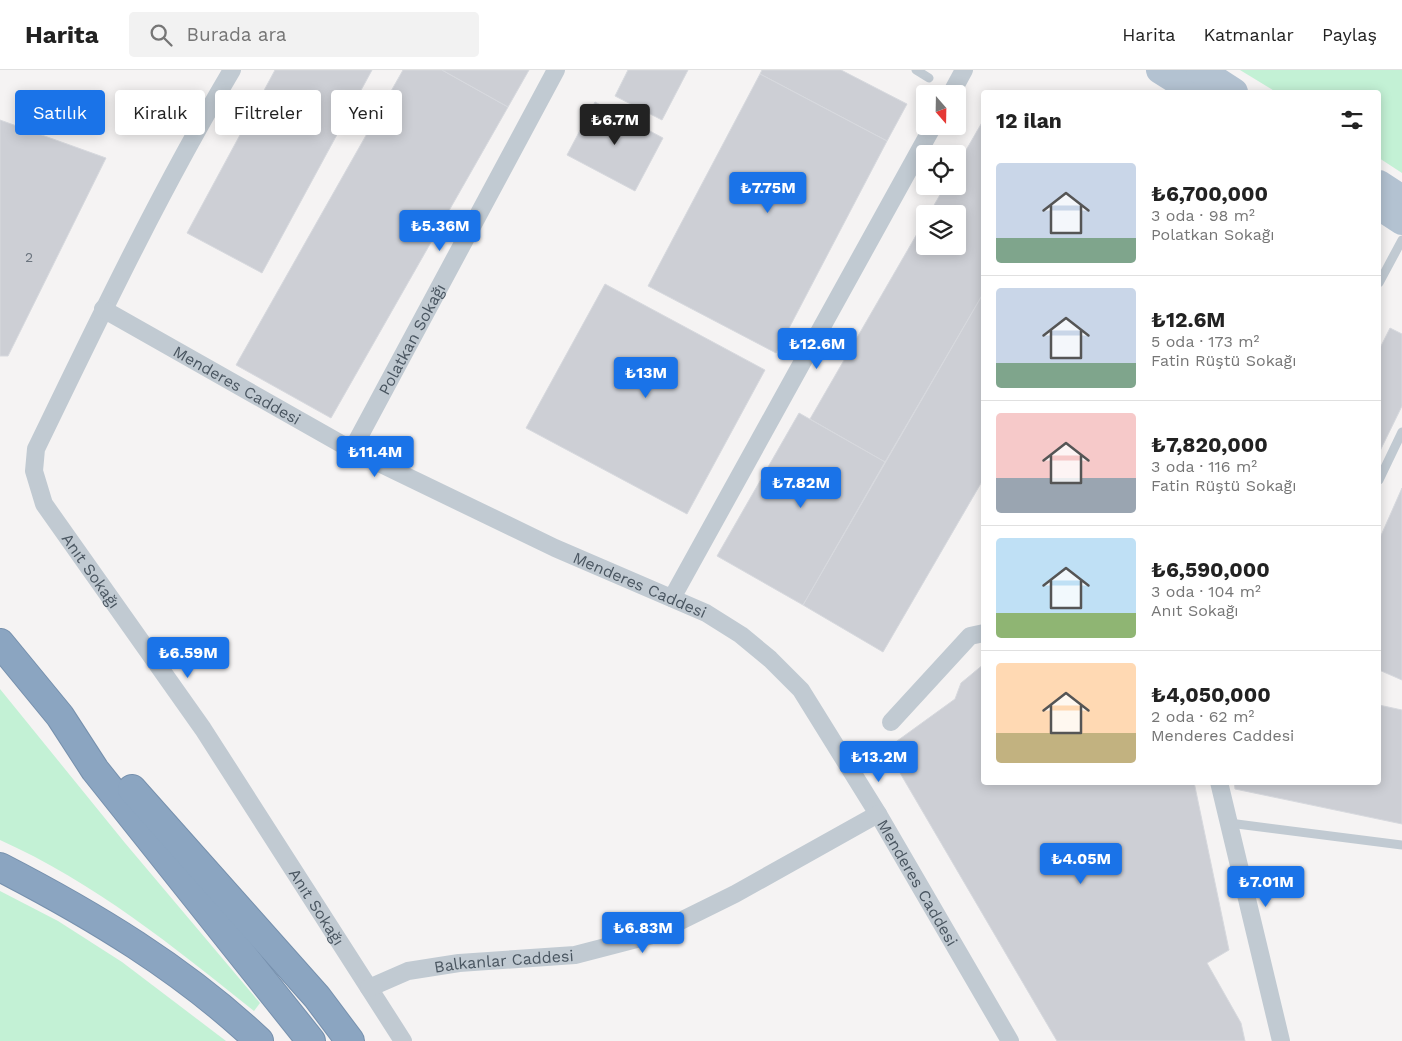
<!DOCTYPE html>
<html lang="tr">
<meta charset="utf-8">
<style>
:root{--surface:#fff;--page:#f2f2f2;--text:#222;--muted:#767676;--line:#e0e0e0;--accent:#1a73e8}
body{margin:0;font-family:"Work Sans",sans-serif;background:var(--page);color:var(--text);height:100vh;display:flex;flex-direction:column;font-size:19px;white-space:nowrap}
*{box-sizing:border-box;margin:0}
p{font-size:16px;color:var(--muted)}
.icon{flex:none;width:28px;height:28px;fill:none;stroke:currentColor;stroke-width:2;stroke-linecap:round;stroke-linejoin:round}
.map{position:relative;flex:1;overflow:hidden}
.drawer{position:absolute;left:981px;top:20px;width:400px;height:695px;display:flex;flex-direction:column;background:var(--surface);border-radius:5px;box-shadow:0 2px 12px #0003}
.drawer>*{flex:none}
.top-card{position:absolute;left:15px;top:20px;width:475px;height:45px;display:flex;gap:10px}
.needle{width:32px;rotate:160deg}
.fabs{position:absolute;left:916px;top:15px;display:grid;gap:10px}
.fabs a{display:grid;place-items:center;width:50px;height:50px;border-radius:5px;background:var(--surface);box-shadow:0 2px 12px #0003;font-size:25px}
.price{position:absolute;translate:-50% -42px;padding:0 11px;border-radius:5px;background:var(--accent);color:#fff;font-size:16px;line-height:32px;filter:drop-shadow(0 1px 2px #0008)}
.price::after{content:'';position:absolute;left:50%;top:30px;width:15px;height:11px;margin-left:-8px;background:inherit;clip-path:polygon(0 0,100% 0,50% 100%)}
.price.current{background:#222;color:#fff}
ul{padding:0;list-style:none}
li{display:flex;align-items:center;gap:15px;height:125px;padding:0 15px}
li+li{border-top:1px solid var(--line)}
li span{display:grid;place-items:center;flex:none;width:140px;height:100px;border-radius:5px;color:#555}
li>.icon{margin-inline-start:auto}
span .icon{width:60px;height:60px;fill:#fffc;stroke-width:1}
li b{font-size:21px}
h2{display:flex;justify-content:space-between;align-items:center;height:60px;padding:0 15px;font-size:21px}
.chip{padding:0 18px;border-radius:5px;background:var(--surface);box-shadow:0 2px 12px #0003;font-size:18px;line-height:45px}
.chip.current{background:var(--accent);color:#fff}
header{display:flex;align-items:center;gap:30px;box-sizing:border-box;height:70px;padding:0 25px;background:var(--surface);border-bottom:1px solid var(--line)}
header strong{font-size:24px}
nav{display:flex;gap:28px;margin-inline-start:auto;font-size:18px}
.search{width:350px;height:45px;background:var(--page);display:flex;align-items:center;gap:12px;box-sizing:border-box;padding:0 18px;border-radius:5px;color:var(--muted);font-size:19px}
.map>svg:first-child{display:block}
.green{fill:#c3f1d5}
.building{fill:#cdcfd5;stroke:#d7d9de}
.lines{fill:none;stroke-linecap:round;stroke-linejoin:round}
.highway-casing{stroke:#7690ad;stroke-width:30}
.lane{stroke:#c1cad2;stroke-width:9}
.street{stroke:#c1cad2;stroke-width:18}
.primary{stroke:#b3c2d1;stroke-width:28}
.highway{stroke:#8ba5c1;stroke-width:28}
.labels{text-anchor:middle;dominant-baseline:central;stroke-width:5;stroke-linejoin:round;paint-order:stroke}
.number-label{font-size:14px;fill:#6b747e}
.street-label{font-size:16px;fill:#4a5661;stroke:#fff}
</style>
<header>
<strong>Harita</strong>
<div class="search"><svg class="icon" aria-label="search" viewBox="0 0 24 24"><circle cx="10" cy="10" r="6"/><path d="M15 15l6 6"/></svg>Burada ara</div>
<nav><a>Harita</a><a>Katmanlar</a><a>Paylaş</a></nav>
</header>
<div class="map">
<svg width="1402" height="971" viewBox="0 0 1402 971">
<rect width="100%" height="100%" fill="#f5f3f3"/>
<g class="green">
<polygon points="1240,0 1402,0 1402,103 1379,88 1379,22 1276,22"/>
<path d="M0 619 125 773 260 933 254 941C174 877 94 812 0 770Z"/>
<polygon points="0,821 58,851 122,892 226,971 0,971"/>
</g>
<g class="building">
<polygon points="275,0 372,0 262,203 187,163"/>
<polygon points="403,0 442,0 508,37 331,348 236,295"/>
<polygon points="442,0 529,0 508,37"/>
<polygon points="628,0 688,0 662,50 615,26"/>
<polygon points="762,0 841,0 907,34 887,71 760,4"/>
<polygon points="760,4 887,71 776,283 648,216"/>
<polygon points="595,32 663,68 635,121 567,85"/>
<polygon points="984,49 984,222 885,392 810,349 925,150 925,176 958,176 958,144 929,144 945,116 958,116 958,94"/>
<polygon points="0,50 106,88 8,286 0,286"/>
<polygon points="605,214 765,300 687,444 526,358"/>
<polygon points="984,222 984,408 883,582 803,535"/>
<polygon points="1390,258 1402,264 1402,336 1379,383 1379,280"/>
<polygon points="799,343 885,392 803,535 717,486"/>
<polygon points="1402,418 1402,610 1379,600 1379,470"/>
<polygon points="984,594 984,712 1194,712 1229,880 1207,893 1241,953 1245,971 1057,971 886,679 955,629 961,613"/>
<polygon points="1379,635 1402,640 1402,754 1235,719 1234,712 1379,712"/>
</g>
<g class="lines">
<g class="highway-casing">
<g id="highway">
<polyline points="0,573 60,646 95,700 311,971"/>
<polyline points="132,719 317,927 350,971"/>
<path d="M0 797C93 845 183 899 259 971"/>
</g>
</g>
<g class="lane">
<polyline points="916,0 929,8"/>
<polyline points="1379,213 1402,170"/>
<polyline points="1379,410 1402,362"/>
<polyline points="1229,753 1402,775"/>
</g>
<g class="street">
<path id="s1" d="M232 0C159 123 98 251 36 379L34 401 44 434 203 659 403 971"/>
<polyline points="951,24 964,0"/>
<path id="s2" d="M103 239 352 380 555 478 706 543 741 565 770 589 801 620 878 744 1010 971"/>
<path id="s3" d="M352 380 556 0"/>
<polyline points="672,528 933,56"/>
<polyline points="891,652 970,566 984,563"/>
<polyline points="1219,712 1281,971"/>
<path id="s4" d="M369 918 408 901 459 893 575 885 652 865 735 824 878 744"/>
</g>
<g class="primary">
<polyline points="1160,0 1195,22"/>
<polyline points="1200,0 1234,22"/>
<polyline points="1379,114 1402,129"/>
<polyline points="1379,136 1402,151"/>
</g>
<use href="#highway" class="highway"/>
</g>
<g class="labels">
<g class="number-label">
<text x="29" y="187">2</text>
</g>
<g class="street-label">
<text stroke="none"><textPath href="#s3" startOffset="126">Polatkan Sokağı</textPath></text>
<text stroke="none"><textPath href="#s2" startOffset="154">Menderes Caddesi</textPath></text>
<text stroke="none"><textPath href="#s1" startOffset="565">Anıt Sokağı</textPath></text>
<text stroke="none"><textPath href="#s2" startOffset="604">Menderes Caddesi</textPath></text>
<text stroke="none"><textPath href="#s2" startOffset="1024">Menderes Caddesi</textPath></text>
<text stroke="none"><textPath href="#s1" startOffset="970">Anıt Sokağı</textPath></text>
<text stroke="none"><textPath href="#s4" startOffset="139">Balkanlar Caddesi</textPath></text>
</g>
</g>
</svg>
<div class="fabs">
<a><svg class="needle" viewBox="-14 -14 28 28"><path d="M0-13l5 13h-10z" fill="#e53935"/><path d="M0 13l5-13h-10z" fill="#767676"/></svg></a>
<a><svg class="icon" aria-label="locate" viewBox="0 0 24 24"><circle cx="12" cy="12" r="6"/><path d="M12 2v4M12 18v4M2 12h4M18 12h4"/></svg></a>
<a><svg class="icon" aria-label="layers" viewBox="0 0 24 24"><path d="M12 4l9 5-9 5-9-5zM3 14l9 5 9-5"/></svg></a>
</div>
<b class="price current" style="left:615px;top:76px">₺6.7M</b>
<b class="price" style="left:768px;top:144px">₺7.75M</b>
<b class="price" style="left:440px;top:182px">₺5.36M</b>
<b class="price" style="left:817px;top:300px">₺12.6M</b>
<b class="price" style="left:646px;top:329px">₺13M</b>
<b class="price" style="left:375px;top:408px">₺11.4M</b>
<b class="price" style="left:801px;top:439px">₺7.82M</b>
<b class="price" style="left:188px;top:609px">₺6.59M</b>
<b class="price" style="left:879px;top:713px">₺13.2M</b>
<b class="price" style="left:1081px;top:815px">₺4.05M</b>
<b class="price" style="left:1266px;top:838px">₺7.01M</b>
<b class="price" style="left:643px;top:884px">₺6.83M</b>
<div class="top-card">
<a class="chip current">Satılık</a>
<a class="chip">Kiralık</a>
<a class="chip">Filtreler</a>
<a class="chip">Yeni</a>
</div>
<section class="drawer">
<h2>12 ilan<svg class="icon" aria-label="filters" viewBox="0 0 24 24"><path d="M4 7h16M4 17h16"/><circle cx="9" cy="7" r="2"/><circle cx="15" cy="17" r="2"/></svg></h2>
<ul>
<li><span style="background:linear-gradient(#c9d6e8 75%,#7fa58c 0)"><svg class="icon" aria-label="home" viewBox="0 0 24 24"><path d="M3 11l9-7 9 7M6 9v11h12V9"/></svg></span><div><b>₺6,700,000</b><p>3 oda · 98 m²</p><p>Polatkan Sokağı</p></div></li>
<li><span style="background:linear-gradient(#c9d6e8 75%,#7fa58c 0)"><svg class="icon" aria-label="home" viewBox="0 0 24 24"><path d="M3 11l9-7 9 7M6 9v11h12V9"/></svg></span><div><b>₺12.6M</b><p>5 oda · 173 m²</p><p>Fatin Rüştü Sokağı</p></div></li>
<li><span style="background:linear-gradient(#f6c9c9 65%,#9aa5b1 0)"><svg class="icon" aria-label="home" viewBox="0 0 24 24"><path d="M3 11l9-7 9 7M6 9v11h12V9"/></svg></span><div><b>₺7,820,000</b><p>3 oda · 116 m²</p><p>Fatin Rüştü Sokağı</p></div></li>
<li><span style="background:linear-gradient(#bfe0f5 75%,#8fb573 0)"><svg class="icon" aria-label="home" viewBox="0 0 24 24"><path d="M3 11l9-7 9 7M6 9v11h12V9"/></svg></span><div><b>₺6,590,000</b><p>3 oda · 104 m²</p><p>Anıt Sokağı</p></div></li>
<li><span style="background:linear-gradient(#ffd9b3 70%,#c2b280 0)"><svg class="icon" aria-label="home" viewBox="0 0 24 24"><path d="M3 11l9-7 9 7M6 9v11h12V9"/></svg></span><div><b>₺4,050,000</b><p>2 oda · 62 m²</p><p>Menderes Caddesi</p></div></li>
</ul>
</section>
</div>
